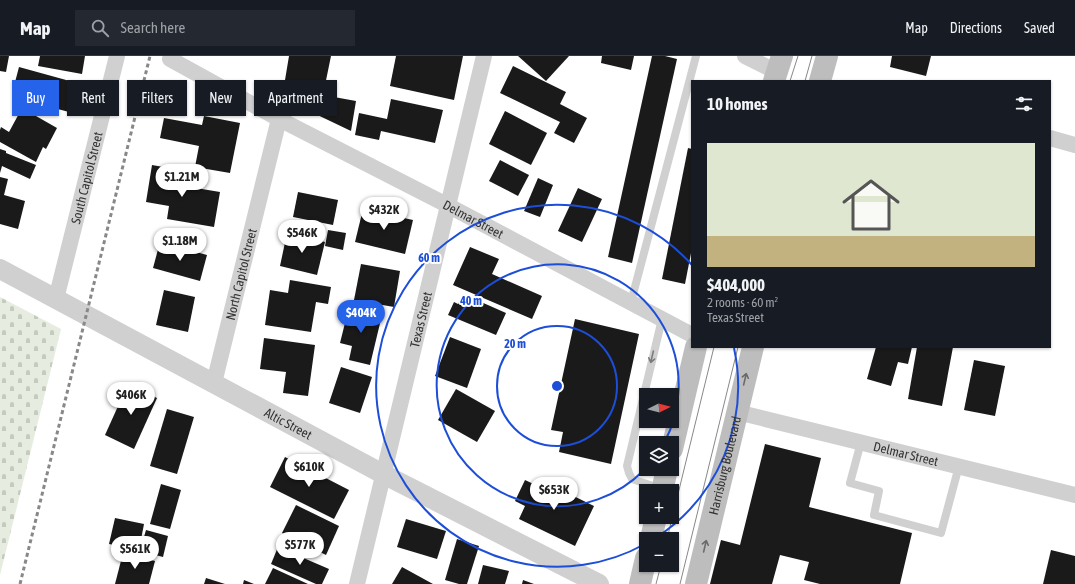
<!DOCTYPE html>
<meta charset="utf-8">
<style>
:root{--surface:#171b24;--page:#242831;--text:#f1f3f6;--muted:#9ea1a6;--line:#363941;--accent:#2563eb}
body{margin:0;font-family:"Asap Condensed",sans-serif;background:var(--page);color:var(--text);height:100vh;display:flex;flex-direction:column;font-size:15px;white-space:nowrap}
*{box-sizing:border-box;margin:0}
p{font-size:13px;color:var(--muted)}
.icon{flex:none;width:22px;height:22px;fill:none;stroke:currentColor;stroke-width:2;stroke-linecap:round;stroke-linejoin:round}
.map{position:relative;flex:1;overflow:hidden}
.side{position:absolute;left:691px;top:24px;width:360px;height:268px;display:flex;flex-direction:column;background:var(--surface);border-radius:0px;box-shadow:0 1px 3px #0004}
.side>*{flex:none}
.hud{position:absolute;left:12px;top:24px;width:380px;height:36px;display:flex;gap:8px}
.needle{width:26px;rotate:84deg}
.buttons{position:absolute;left:639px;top:332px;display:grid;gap:8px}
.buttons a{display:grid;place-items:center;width:40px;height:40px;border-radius:0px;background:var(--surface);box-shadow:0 1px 3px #0004;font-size:20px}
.price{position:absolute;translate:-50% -34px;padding:0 9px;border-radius:14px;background:#fff;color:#222;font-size:13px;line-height:26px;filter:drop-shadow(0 1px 2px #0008)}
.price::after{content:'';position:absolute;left:50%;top:24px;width:12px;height:9px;margin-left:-6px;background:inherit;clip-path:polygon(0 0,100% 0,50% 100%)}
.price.active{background:var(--accent);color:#fff}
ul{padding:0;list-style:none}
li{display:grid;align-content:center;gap:8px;height:212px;padding:0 16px}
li+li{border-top:1px solid var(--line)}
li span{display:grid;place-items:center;height:124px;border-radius:0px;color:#555}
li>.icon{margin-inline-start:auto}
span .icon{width:72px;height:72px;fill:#fffc;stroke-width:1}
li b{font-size:17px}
h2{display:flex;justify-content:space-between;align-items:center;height:48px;padding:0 16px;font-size:17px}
.tag{padding:0 14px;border-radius:0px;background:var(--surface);box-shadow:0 1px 3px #0004;font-size:14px;line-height:36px}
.tag.active{background:var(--accent);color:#fff}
header{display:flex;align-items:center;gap:24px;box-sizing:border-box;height:56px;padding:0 20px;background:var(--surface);border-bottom:1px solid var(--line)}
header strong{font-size:19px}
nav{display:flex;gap:22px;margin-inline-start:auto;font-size:14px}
.search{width:280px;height:36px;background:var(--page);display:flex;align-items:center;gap:10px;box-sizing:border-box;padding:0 14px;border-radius:0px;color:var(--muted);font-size:15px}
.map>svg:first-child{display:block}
.cemetery{fill:url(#cemetery-stones)}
.building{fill:#1a1a1a}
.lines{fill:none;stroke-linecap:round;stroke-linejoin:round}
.service{stroke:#d0d0d0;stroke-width:8}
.minor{stroke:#d0d0d0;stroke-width:16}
.tertiary{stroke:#d0d0d0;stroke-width:20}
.secondary{stroke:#bdbdbd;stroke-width:22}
.tram{stroke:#888;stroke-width:1}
.rail{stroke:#888;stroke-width:3;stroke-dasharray:4 3;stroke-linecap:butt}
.oneway{stroke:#7a7a7a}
.oneway2{stroke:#6a6a6a}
.ring{fill:none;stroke:#1d4ed8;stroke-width:2}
.labels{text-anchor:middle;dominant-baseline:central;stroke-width:4;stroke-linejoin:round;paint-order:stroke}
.street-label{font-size:13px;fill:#333;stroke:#fff}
.centre{fill:#1d4ed8;stroke:#fff;stroke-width:2}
.ring-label{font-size:12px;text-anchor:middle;font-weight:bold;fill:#1d4ed8;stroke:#fff;stroke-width:4;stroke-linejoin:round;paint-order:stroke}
</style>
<header>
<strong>Map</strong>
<div class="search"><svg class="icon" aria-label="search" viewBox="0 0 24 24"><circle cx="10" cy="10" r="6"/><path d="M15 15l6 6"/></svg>Search here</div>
<nav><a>Map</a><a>Directions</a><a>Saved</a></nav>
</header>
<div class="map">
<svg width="1075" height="528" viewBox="0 0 1075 528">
<defs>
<pattern id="cemetery-stones" width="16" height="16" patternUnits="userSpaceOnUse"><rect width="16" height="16" fill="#e6ecdf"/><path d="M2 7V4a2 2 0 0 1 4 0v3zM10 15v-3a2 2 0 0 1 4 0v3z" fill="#c6cbc0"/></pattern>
</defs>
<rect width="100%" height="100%" fill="#fff"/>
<polygon class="cemetery" points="0,241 61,273 0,519"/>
<g class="building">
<polygon points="0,0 9,0 6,16 0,15"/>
<polygon points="40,0 85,0 82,18 38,10"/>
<polygon points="289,0 331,0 323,39 356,45 351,75 282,42"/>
<polygon points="396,0 463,0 454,44 390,30"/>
<polygon points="518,0 569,0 546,25"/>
<polygon points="602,0 634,0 631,14 601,7"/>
<polygon points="652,0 665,0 677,3 632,207 608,201"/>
<polygon points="892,0 931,0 926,20 890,11"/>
<polygon points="513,10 566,36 560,48 587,62 574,87 554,77 560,66 500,37"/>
<polygon points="19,11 77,27 69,56 31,46 34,36 14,30"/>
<polygon points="391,43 443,54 435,87 381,75 379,84 355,79 359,57 387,63"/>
<polygon points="22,52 57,72 46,93 43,91 36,106 0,86 0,74 1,71 9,76"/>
<polygon points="505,55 547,77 531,109 489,88"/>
<polygon points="204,60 240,67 230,117 195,111 199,90 160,82 164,62 202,69"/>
<polygon points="688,92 692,93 692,192 685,228 662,223"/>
<polygon points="0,93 6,95 6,97 36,109 30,123 2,110 0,117"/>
<polygon points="500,104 529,119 518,140 489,125"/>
<polygon points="152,109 180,114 178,129 220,136 214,171 167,163 169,150 146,146"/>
<polygon points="0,121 8,123 4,139 25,145 18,173 0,168"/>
<polygon points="538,122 553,129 540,161 524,155"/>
<polygon points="578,132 602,143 582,186 558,175"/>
<polygon points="298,136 338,144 333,169 293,161"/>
<polygon points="363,153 413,164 405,198 355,186"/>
<polygon points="328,174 346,177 343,194 325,190"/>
<polygon points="287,177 325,186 317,219 280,210"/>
<polygon points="160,186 207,199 200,225 153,212"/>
<polygon points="470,191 499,203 492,218 542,240 532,263 453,229"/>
<polygon points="361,208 400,215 394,251 354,244"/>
<polygon points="290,224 331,231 328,248 316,246 311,276 265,269 270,234 288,237"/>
<polygon points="164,234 195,241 188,276 156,269"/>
<polygon points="463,238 506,257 496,279 448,259 454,246 458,248"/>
<polygon points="349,251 382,259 370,309 349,304 352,290 340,287"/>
<polygon points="575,263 639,278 611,408 559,396 563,376 551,374"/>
<polygon points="450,281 481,293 467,332 435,320"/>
<polygon points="264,282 315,289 308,340 283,337 286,316 260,313"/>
<polygon points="876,291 912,291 908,308 898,306 891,330 867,323"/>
<polygon points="917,291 953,291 942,350 908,343"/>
<polygon points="974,304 1005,310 995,360 964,354"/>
<polygon points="341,311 372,321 360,357 329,347"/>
<polygon points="128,328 157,342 134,393 105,379"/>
<polygon points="456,333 495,355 477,386 438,364"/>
<polygon points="167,353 194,361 177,418 150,410"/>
<polygon points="765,388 821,402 809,451 912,477 900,528 820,528 804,524 809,506 780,499 772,528 710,528 721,484 740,489"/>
<polygon points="285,401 349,434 334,463 270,431"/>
<polygon points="525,424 542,432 545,426 594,450 575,490 519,463 525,450 515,445"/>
<polygon points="161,428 181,434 170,473 150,468"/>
<polygon points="296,449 339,470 326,499 282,477"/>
<polygon points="115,462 144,468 139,494 109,488"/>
<polygon points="406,463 446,475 437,503 397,491"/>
<polygon points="146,474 168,480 163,501 140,495"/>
<polygon points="457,483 479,490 467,528 459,528 445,524"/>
<polygon points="278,491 329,513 322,528 316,528 271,508"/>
<polygon points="1051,494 1075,500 1075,528 1043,528"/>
<polygon points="123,497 155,505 149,528 115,528"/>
<polygon points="483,509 509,515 505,528 478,528"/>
<polygon points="402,511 433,528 392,528"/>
<polygon points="273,512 308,528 265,528"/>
<polygon points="206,522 225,528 204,528"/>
<polygon points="244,524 254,528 243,528"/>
<polygon points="523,524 534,528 522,528"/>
</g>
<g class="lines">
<g class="service">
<polyline points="631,246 696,0"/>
<polyline points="662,263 627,410 629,417 632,423 662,433"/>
<polyline points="861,386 850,427 879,435 874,459 941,477 959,410"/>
</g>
<g class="minor">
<polyline points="745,0 777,16"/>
<path id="s1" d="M170 3 279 63 447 149 692 279"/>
<polyline points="1050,82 1075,89"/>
<path id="s2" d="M56 243 117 0"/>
<path id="s3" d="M214 327 279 63"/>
<path id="s4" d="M737 356 1075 439"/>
<path id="s5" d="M357 528 484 0"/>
</g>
<path class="tertiary" id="s6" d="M0 213 383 418 599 528"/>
<g class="secondary">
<polyline points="774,25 782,0"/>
<polyline points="820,25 827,0"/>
<polyline points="672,393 696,291"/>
<polyline points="662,435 667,413"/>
<polyline points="651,483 656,461"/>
<polyline points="640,528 646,502"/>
<path id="s7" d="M696 528 753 291"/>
</g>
<g class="tram">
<polyline points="790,25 798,0"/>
<polyline points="805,25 812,0"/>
<polyline points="667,483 714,291"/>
<polyline points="656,528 661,509"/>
<polyline points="680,528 738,291"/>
</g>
<polyline class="rail" points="20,528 150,0"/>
</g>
<defs><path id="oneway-shaft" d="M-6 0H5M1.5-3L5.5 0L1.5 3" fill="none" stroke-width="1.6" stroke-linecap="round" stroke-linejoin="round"/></defs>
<use class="oneway" href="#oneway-shaft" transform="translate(652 301) rotate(103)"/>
<g class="oneway2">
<use href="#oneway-shaft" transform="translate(745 323) rotate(-77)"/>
<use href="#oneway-shaft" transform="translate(705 490) rotate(-77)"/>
</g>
<g class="ring">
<circle cx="557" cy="330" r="60"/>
<path d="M645 413A121 121 0 1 1 664 387"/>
<path d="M645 488A181 181 0 1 1 692 209M734 292A181 181 0 0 1 654 483"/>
</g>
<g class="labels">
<g class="street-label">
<text stroke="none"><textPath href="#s2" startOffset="125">South Capitol Street</textPath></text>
<text stroke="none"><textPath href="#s1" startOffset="343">Delmar Street</textPath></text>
<text stroke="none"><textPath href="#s3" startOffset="112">North Capitol Street</textPath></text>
<text stroke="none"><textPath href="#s5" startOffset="272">Texas Street</textPath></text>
<text stroke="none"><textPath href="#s6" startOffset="327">Altic Street</textPath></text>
<text stroke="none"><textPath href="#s4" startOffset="174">Delmar Street</textPath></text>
<text stroke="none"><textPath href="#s7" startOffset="122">Harrisburg Boulevard</textPath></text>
</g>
</g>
<circle cx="557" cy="330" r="6" class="centre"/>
<g class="ring-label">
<text x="429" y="206">60 m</text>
<text x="471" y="249">40 m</text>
<text x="515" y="292">20 m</text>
</g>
</svg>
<div class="buttons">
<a><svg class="needle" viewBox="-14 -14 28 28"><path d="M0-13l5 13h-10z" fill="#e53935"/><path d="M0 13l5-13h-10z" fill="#9ea1a6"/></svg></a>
<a><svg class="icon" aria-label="layers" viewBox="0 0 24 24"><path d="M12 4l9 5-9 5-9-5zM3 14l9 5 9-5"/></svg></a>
<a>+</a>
<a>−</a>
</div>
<b class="price" style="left:182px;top:142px">$1.21M</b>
<b class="price" style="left:384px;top:175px">$432K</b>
<b class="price" style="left:302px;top:198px">$546K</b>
<b class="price" style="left:180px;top:206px">$1.18M</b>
<b class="price active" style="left:361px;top:278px">$404K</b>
<b class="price" style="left:131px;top:360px">$406K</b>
<b class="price" style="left:309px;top:432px">$610K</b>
<b class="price" style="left:554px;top:455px">$653K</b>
<b class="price" style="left:300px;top:510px">$577K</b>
<b class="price" style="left:135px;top:514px">$561K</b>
<div class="hud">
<a class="tag active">Buy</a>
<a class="tag">Rent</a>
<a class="tag">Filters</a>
<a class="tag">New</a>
<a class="tag">Apartment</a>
</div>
<section class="side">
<h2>10 homes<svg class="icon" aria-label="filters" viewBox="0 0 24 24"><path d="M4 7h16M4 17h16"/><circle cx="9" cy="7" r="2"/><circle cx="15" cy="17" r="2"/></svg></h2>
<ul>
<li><span style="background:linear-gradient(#dfe7d0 75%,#c2b280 0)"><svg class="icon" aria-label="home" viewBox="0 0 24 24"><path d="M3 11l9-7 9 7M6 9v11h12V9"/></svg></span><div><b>$404,000</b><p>2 rooms · 60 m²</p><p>Texas Street</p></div></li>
</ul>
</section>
</div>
